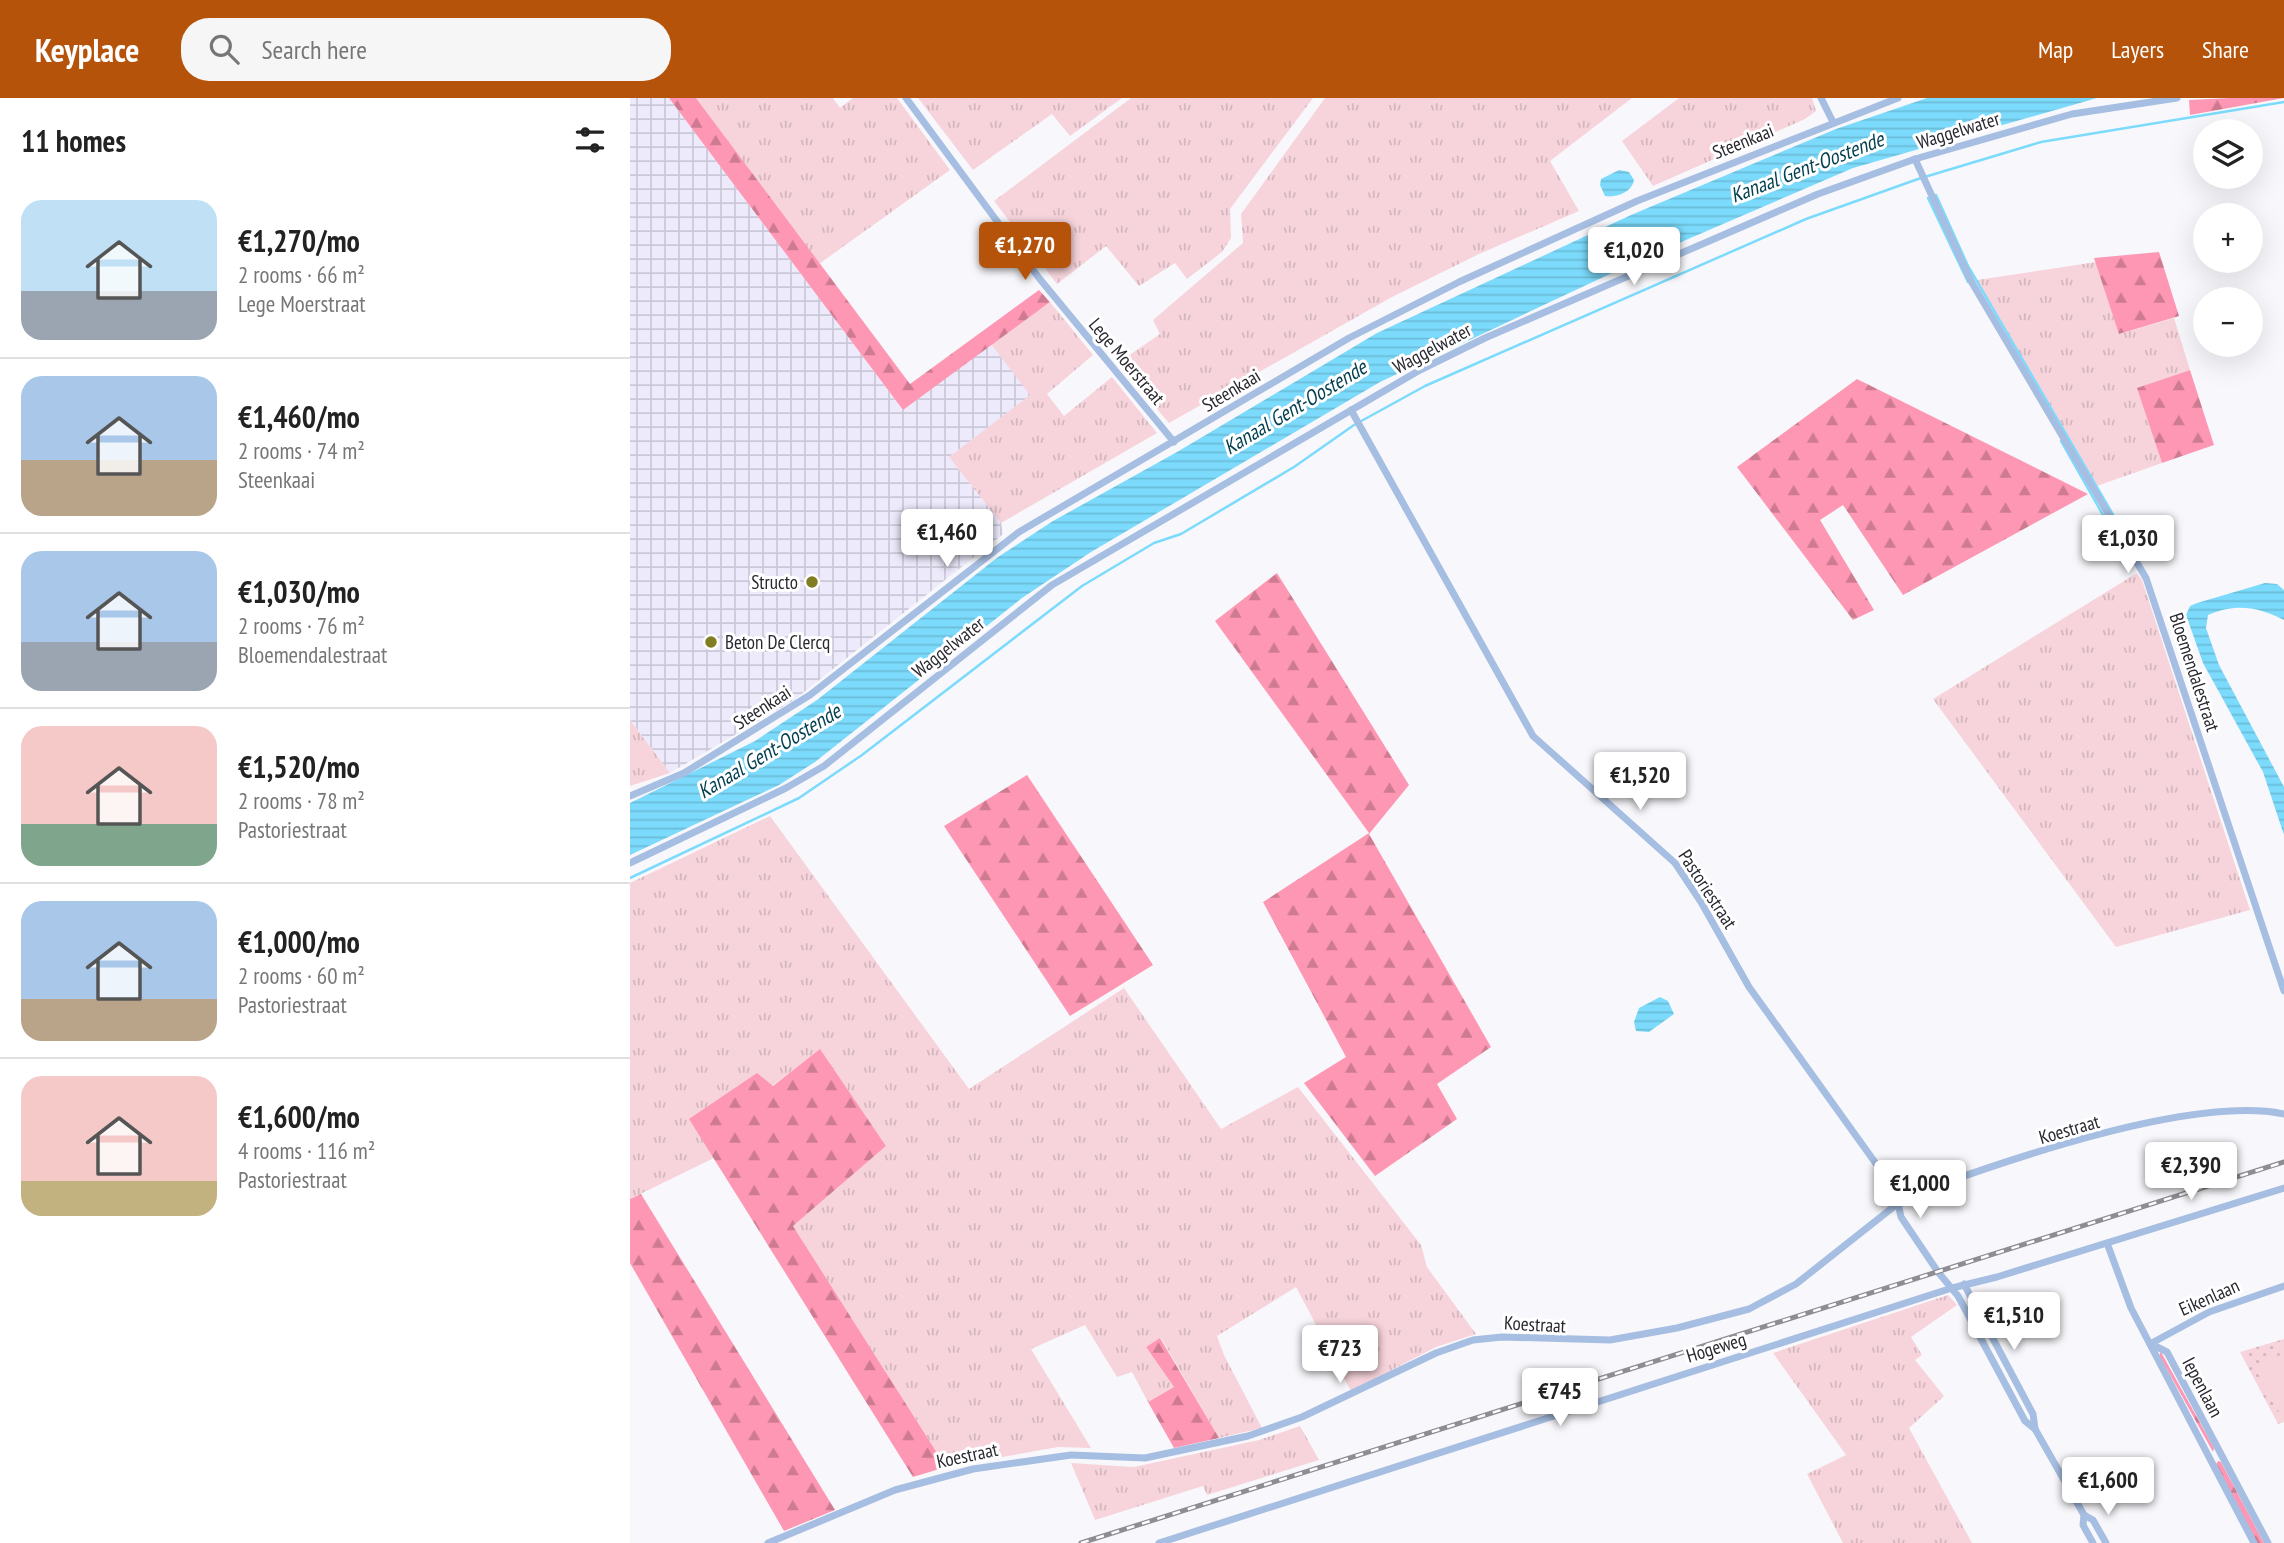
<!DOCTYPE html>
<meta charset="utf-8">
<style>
:root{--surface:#fff;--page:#f6f6f6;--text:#222;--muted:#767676;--line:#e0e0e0;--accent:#b45309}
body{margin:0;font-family:"PT Sans Narrow",sans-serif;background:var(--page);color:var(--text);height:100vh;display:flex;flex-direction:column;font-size:26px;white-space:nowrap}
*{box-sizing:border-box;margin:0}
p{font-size:23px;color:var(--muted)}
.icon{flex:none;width:38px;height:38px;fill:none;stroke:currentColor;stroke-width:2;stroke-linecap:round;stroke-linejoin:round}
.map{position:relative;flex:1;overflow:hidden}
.side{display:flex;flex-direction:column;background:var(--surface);width:630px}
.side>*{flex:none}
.buttons{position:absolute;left:1563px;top:21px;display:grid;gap:14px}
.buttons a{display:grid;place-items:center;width:70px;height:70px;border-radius:50%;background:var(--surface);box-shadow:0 7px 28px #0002;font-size:35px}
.price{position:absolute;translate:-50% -60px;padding:0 16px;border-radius:7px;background:#fff;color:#222;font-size:23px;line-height:46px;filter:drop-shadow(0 2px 4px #0008)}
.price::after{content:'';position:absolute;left:50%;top:42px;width:21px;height:16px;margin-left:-10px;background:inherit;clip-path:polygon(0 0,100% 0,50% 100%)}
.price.on{background:var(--accent);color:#fff}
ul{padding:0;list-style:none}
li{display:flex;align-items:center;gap:21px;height:175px;padding:0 21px}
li+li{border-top:2px solid var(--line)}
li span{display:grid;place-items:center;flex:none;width:196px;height:140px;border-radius:21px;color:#555}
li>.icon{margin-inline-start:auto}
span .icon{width:84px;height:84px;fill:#fffc;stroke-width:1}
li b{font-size:30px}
h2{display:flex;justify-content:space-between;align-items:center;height:84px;padding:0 21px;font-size:30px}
header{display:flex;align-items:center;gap:42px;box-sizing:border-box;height:98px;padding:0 35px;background:var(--accent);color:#fff}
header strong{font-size:33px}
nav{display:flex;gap:38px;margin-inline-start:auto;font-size:24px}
.search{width:490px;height:63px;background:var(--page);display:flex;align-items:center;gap:18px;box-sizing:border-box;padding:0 24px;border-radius:28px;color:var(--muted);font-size:26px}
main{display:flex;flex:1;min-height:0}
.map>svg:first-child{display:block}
.industrial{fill:url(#industrial-grid)}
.grass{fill:url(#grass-tufts)}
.forest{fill:url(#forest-firs)}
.park{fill:url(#park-dots)}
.garden{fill:#f7d4dc}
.water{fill:url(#water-rules)}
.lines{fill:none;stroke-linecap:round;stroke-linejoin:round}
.stream{stroke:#7cdbfc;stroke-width:2.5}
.street{stroke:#a6bee1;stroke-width:7}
.rail-casing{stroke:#8e8d93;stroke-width:5}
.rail{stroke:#fff;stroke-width:2.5;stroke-dasharray:8;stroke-linecap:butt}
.poi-dot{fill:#807d25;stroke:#fff;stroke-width:2.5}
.labels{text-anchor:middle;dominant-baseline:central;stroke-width:6;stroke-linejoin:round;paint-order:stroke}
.street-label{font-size:19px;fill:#292830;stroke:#fff}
.poi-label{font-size:19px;fill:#292830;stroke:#fff;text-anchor:end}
.water-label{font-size:21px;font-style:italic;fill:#023f50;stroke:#fff}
</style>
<header>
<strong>Keyplace</strong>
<div class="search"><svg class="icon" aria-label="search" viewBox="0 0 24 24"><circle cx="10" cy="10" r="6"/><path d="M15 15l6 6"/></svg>Search here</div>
<nav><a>Map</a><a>Layers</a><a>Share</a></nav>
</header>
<main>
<section class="side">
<h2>11 homes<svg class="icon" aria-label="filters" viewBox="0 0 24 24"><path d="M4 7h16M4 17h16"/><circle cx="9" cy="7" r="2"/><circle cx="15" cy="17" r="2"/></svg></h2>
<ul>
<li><span style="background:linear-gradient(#bfe0f5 65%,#9aa5b1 0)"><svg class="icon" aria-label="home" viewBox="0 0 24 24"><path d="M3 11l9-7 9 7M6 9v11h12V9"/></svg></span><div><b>€1,270/mo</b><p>2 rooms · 66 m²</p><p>Lege Moerstraat</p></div></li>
<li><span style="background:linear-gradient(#a9c7e8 60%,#b9a48a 0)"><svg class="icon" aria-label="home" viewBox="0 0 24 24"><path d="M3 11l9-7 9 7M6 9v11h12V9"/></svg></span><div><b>€1,460/mo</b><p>2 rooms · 74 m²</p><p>Steenkaai</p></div></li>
<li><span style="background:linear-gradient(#a9c7e8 65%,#9aa5b1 0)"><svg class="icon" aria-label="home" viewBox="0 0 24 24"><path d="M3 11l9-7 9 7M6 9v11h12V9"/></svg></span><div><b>€1,030/mo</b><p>2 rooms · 76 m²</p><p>Bloemendalestraat</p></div></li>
<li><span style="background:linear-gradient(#f6c9c9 70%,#7fa58c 0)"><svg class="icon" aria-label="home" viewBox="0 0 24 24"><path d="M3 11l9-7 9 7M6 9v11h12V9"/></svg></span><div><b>€1,520/mo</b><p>2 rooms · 78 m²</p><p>Pastoriestraat</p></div></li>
<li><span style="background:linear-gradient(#a9c7e8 70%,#b9a48a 0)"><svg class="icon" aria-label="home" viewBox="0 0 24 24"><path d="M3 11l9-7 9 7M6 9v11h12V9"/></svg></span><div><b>€1,000/mo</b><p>2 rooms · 60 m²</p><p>Pastoriestraat</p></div></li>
<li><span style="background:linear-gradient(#f6c9c9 75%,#c2b280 0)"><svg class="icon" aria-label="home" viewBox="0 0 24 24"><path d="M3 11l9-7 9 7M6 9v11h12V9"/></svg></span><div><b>€1,600/mo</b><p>4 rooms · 116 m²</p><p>Pastoriestraat</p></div></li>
</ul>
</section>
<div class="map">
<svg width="1654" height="1445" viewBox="0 0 1654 1445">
<defs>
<pattern id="industrial-grid" width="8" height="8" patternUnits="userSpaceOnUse" patternTransform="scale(1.75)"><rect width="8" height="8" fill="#edeafc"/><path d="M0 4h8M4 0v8" fill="none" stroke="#cbc9d8"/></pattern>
<pattern id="grass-tufts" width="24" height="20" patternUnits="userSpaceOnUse" patternTransform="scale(1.75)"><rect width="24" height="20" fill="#f7d4dc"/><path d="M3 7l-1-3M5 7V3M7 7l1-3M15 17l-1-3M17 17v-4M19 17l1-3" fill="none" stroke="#d4b6bd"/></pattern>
<pattern id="forest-firs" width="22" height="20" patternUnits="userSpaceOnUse" patternTransform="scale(1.75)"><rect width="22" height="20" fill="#fe97b3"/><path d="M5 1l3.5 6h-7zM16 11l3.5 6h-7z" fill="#ce7b92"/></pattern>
<pattern id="park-dots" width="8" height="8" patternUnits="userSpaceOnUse" patternTransform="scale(1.75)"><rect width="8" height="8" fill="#f7d4dc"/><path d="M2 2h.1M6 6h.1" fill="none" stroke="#d4b6bd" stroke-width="1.8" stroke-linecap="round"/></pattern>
<pattern id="water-rules" width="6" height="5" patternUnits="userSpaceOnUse" patternTransform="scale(1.75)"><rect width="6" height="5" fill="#7cdbfc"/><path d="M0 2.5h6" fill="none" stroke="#6bbcd8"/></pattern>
</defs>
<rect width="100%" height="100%" fill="#f8f8fc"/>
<polygon class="industrial" points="0,0 39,0 273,312 361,246 401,297 319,359 371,425 373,436 164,602 40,675 0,622"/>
<g class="grass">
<polygon points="66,0 203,0 210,10 223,0 267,0 320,72 189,166"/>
<polygon points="288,0 492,0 440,38 422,16 343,72"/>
<polygon points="501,0 683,0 600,111 601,140 592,154 557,181 545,165 509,188 476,148 427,186 364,103"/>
<polygon points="695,0 1002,0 920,63 949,113 849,156 762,199 539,325 488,265 530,236 523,222 613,145 611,116"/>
<polygon points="1049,0 1182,0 1186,13 1175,21 1023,88 992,43"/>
<polygon points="1466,164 1490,236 1544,220 1560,272 1508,290 1532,365 1467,388 1347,182"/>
<polygon points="420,204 463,257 417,296 434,318 482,279 527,335 371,425 319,359 400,297 361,246"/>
<polygon points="1507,475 1512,482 1620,812 1486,849 1303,601"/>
<polygon points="0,622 40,675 0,688"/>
<polygon points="140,718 339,991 494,890 591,1031 668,989 791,1147 797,1169 846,1236 806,1249 721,1293 666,1189 587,1238 594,1257 632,1330 589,1340 531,1240 516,1249 544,1289 518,1304 502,1274 487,1279 455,1227 401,1251 461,1350 428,1349 316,1369 163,1128 256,1048 190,952 142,988 60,1021 84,1060 0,1101 0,785"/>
<polygon points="1318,1197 1327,1207 1281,1239 1292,1257 1285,1262 1314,1298 1279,1330 1342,1445 1213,1445 1177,1376 1216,1357 1143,1255"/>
<polygon points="670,1328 689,1362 577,1397 573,1388 465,1422 441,1365 504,1369 629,1342"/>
</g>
<g class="forest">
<polygon points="39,0 66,0 280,286 409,192 420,204 273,312"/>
<polygon points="1601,0 1654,0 1560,17 1559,2"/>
<polygon points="1529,154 1549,218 1489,236 1464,160"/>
<polygon points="1560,272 1584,347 1532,365 1507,290"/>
<polygon points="1227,281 1458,396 1273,497 1213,407 1190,422 1244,512 1223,522 1107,369"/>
<polygon points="647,475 779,687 739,736 861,949 807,986 827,1021 745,1078 674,985 716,959 633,804 739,735 585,523"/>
<polygon points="397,677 523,867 440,918 314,728"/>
<polygon points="190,951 256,1048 163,1128 316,1369 283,1379 59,1021 127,975 143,988"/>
<polygon points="11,1096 205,1412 154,1433 0,1165 0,1101"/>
<polygon points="530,1240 589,1340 544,1350 518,1304 544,1289 516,1249"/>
<polygon points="1531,1254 1584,1350 1583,1354 1529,1257"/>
<polygon points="1588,1363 1591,1364 1634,1445 1627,1445 1586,1366"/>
</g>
<polygon class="park" points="1654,1241 1654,1324 1648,1326 1610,1254"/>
<polygon class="garden" points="1654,1255 1654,1312 1649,1314 1625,1270"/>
<g class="water">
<polygon points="1297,0 1467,0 1223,70 1014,160 750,284 461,454 392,500 185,664 149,687 0,757 0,705 125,643 187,602 368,459 423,423 547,354 747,235 1001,117 1206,31"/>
<path d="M989 72 999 74 1004 82C1002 94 987 100 975 98L970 87 971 81Z"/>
<path d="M1635 485 1647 486 1654 492V522C1628 509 1606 505 1578 517L1576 530 1589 567 1654 689V737L1633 674 1573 565 1556 517 1560 508 1567 505Z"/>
<polygon points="1030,899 1038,903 1044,916 1019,934 1006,933 1004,924 1009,910"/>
</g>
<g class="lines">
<g class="stream">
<polyline points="1306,97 1338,168 1496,439"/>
<polyline points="1298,100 1338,184"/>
<polyline points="1431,343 1473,417"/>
<polyline points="0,780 169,700 232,657 452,488 524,445 551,436 664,369 724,327 795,288 1176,121 1288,81 1411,44 1654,4"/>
</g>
<g class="street">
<polyline points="276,0 409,180 544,344"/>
<polyline points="1191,0 1203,24"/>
<polyline points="1285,61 1341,183 1516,480 1654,893"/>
<polyline points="721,312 903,638 1045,765 1071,804 1119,889 1257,1081 1267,1101 1271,1119 1308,1174 1328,1198 1395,1323 1405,1331"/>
<polyline points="0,698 54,675 180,597 389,434 719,240 829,184 1007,103 1268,0"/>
<polyline points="0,765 156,690 194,668 422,487 790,272 855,240 1188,96 1285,61 1442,16 1547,0"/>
<polyline points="1477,1145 1501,1210 1624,1445"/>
<polyline points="1334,1186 1403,1316 1405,1331 1454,1417 1463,1422 1476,1445"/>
<polyline points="1520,1246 1579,1214 1654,1188"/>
<polyline points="1521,1246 1537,1254 1638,1445"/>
<polyline points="1454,1417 1453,1427 1463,1445"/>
<path d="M138 1445 265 1392 343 1371 441 1357 515 1360 618 1338 672 1319 806 1255 843 1242 872 1239 980 1242 1047 1230 1119 1211 1166 1186 1276 1099 1303 1089C1389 1058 1567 998 1654 1016"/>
<polyline points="529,1445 1322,1190 1367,1179 1654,1090"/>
</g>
<g class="rail-casing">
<polyline id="rail" points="451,1445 1654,1064"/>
</g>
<use href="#rail" class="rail"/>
</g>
<g class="poi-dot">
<circle cx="182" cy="484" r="7"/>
<circle cx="81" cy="544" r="7"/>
</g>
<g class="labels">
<g class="street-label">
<text transform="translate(1328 32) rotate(-17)">Waggelwater</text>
<text transform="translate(1113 43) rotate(-22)">Steenkaai</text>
<text transform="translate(802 250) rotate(-28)">Waggelwater</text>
<text transform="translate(497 263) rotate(50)">Lege Moerstraat</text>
<text transform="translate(601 292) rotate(-31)">Steenkaai</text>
<text transform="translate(318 549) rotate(-38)">Waggelwater</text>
<text transform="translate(1565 574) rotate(72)">Bloemendalestraat</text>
<text transform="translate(132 609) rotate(-33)">Steenkaai</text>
<text transform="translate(1078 791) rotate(57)">Pastoriestraat</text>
<text transform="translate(1439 1031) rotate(-16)">Koestraat</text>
<text transform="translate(1579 1199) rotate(-24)">Eikenlaan</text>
<text transform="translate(905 1226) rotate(3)">Koestraat</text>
<text transform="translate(1086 1249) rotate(-17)">Hogeweg</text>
<text transform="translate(1573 1289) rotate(62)">Iepenlaan</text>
<text transform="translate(337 1357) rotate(-12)">Koestraat</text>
</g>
<g class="poi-label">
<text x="168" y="484">Structo</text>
<text x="95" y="544" text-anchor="start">Beton De Clercq</text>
</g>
<g class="water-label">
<text transform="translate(1177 69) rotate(-21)">Kanaal Gent-Oostende</text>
<text transform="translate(665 309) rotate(-31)">Kanaal Gent-Oostende</text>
<text transform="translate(139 653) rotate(-31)">Kanaal Gent-Oostende</text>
</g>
</g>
</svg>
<div class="buttons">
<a><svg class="icon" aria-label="layers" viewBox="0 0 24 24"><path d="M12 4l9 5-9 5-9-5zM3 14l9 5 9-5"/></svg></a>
<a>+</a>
<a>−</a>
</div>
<b class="price on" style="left:395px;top:184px">€1,270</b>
<b class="price" style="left:1004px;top:189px">€1,020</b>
<b class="price" style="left:317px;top:471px">€1,460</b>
<b class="price" style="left:1498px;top:477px">€1,030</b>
<b class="price" style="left:1010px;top:714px">€1,520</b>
<b class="price" style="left:1561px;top:1104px">€2,390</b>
<b class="price" style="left:1290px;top:1122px">€1,000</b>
<b class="price" style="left:1384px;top:1254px">€1,510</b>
<b class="price" style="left:710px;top:1287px">€723</b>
<b class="price" style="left:930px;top:1330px">€745</b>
<b class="price" style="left:1478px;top:1419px">€1,600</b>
</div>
</main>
